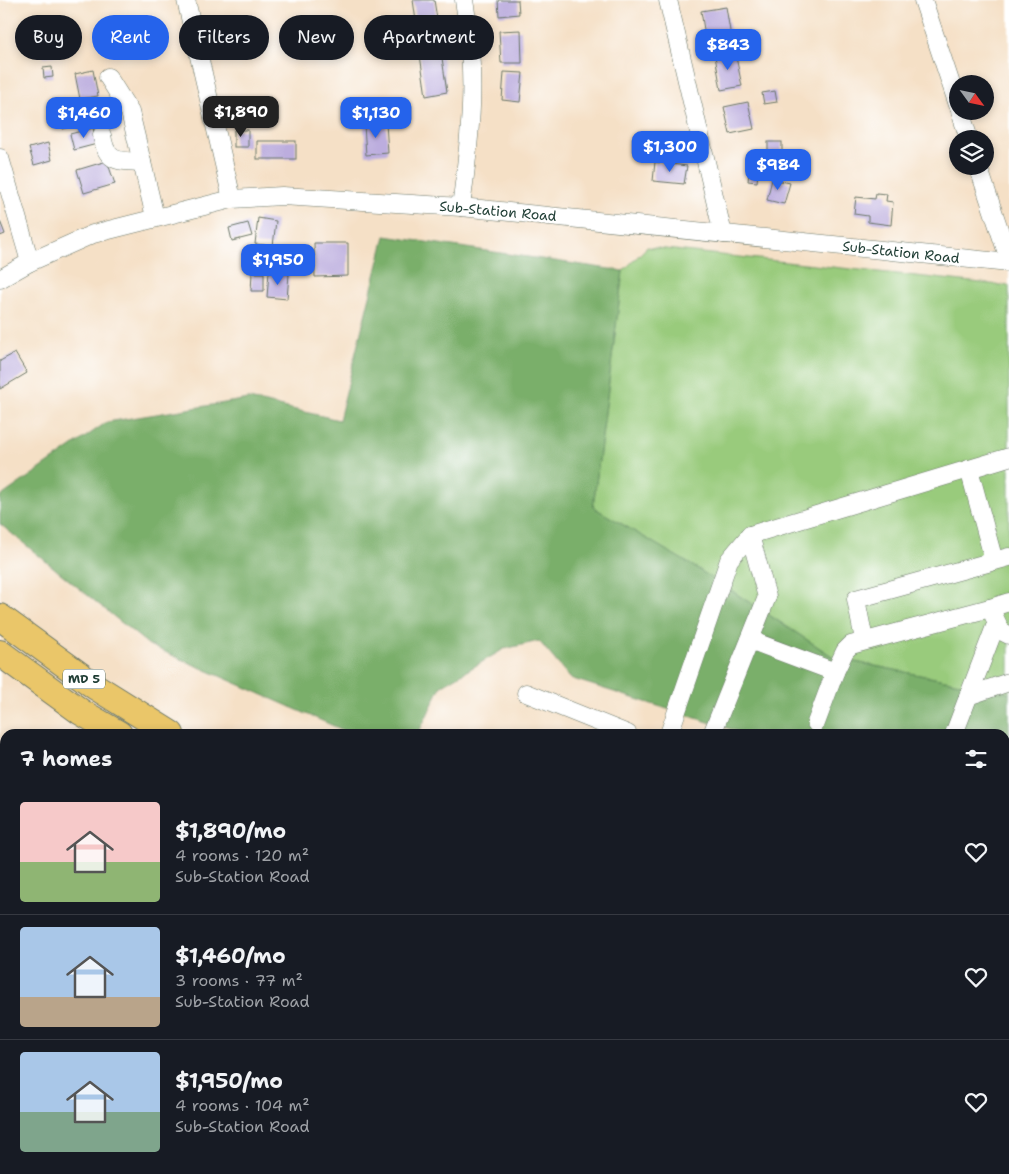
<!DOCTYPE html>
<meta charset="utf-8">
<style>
:root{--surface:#171b24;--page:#20242c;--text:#f1f3f6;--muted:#9ea1a6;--line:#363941;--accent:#2563eb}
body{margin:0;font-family:"Shantell Sans",sans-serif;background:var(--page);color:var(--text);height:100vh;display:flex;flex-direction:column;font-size:19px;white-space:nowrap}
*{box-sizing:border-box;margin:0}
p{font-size:16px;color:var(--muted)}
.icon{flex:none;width:28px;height:28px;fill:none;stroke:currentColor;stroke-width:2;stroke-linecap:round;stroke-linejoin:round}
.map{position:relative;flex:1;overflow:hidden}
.sheet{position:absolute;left:0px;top:729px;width:1010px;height:446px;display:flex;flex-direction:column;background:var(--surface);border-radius:15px 15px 0 0;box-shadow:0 2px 8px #0003}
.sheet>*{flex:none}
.top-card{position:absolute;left:15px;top:15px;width:500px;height:45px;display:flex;gap:10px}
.needle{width:32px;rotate:123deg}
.tools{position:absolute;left:949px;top:75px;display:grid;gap:10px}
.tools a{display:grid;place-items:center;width:45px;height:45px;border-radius:50%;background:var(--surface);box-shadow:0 2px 8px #0003;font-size:25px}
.price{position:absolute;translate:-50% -42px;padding:0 11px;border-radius:10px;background:var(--accent);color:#fff;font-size:16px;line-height:32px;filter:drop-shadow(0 1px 2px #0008)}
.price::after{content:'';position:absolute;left:50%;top:30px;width:15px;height:11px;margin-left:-8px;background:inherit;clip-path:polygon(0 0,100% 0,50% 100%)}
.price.selected{background:#222;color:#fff}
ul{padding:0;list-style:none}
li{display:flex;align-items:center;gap:15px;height:125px;padding:0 20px}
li+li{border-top:1px solid var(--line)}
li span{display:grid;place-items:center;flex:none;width:140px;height:100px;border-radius:5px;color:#555}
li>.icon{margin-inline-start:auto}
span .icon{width:60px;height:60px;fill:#fffc;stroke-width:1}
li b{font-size:21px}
h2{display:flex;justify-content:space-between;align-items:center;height:60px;padding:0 20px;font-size:21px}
.chip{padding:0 18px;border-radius:22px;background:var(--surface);box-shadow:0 2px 8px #0003;font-size:18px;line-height:45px}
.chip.selected{background:var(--accent);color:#fff}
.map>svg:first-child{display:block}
.green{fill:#99cb7b;stroke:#5c8458}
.forest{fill:#7aaf6b;stroke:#4c7650}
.building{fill:#bcadde}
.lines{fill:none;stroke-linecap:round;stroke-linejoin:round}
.minor-casing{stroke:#6a7667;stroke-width:19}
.highway-casing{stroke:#6a7667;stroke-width:28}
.minor{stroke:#fff;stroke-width:18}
.highway{stroke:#eac669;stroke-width:26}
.labels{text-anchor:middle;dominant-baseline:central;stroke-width:4.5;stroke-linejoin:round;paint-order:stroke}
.shield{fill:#fff;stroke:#627771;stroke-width:1}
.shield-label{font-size:12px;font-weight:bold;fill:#1f3d34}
.street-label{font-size:14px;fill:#1f3d34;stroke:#fff}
</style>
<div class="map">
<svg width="1009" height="1174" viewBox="0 0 1009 1174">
<rect width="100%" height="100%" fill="#fff"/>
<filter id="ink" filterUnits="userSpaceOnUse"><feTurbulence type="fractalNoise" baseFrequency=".02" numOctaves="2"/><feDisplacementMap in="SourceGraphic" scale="10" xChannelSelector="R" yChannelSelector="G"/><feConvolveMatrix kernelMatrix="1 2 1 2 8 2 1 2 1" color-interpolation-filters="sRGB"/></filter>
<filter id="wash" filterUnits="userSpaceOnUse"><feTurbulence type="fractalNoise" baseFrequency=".0096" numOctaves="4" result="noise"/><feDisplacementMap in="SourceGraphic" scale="20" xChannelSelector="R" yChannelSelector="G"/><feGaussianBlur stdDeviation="1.12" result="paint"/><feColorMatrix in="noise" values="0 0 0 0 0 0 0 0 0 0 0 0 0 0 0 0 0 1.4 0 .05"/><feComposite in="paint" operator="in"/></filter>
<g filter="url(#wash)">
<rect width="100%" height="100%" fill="#f5e0c6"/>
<polygon class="green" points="647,247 1009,286 1009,693 835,658 698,569 593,507 623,271"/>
<polygon class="forest" points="385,236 623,271 593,507 698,569 835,658 1009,693 1009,987 1005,986 1005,734 746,734 570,678 539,641 504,649 441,686 418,734 352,734 149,645 0,524 0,497 107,422 249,399 339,420"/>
<g id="blocks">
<g class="building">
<polygon points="413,0 434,0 438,25 417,28"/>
<polygon points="498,0 518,0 519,14 499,16"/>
<polygon points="726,7 731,37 706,42 701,11"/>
<polygon points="58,29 63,54 43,57 39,33"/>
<polygon points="521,30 522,63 501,63 499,31"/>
<polygon points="441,51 447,92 426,96 420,55"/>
<polygon points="735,52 742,86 721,90 715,56"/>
<polygon points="52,67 53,77 44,78 43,68"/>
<polygon points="93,70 98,96 80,99 75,74"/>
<polygon points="504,72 523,73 520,102 502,100"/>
<polygon points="775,91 777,102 764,104 762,93"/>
<polygon points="748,102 754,129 730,134 724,107"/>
<polygon points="74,115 77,125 63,129 61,118"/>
<polygon points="386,123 388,153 366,155 364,125"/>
<polygon points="93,128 97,144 74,150 70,134"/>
<rect x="234" y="130" width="14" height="17"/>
<rect x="257" y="141" width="39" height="18"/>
<rect x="768" y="142" width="14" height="11"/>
<polygon points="48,143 52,160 34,165 29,148"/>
<polygon points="751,155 760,156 757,182 748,181"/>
<polygon points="107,161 115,184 84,193 77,170"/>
<polygon points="655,162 687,166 684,184 653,181"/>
<polygon points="772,179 790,183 784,204 767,200"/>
<polygon points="876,193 887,194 886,201 893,202 891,225 868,222 868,216 854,214 856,197 875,199"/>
<polygon points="258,218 276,221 273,246 255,244"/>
<polygon points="0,221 5,234 0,236"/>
<polygon points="248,223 252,236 232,241 229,228"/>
<polygon points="314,243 348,243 348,276 315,277"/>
<polygon points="269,272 289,274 287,299 267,297"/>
<polygon points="252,273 264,273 264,291 251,291"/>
<polygon points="15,353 27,373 0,389 0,361"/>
<polygon points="0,1006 5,1008 5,1034 0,1032"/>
<polygon points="29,1170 36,1170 47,1174 27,1174"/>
<polygon points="152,1170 179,1170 179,1174 151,1174"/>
<polygon points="537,1170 558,1170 556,1174 535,1174"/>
<polygon points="990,1170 999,1170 1005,1174 988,1174"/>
</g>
</g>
</g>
<g filter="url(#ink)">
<use href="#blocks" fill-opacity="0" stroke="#6a7667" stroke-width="1"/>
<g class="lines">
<g class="minor-casing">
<g id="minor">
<polyline points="186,0 232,199"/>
<polyline points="668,0 723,234"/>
<polyline points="923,0 958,105"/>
<polyline points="108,77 130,112 155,217"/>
<polyline points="960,111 969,139"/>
<path d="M102 135C106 163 118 161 142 162"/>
<polyline points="0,158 30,262"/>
<polyline points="978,166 1009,259"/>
<path d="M461 207C471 132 477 75 464 0"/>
<polyline points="0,279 30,262 93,234 232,199 282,196 461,207 1009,263"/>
<polyline points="969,469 994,561"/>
<polyline points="990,608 1009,602"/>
<polyline points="750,640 835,672 845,651 851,645 990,608 1001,631 1009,635"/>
<polyline points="864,640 856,599 1009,557"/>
<polyline points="526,693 628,734"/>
<polyline points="968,696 1009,682"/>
<polyline points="816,723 835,672"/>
<polyline points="669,734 729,560 750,535 1009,457"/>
<polyline points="712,734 767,597 750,535"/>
<polyline points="954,734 996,624"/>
<polyline points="1005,789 1009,788"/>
<polyline points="0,1077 5,1079"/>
<polyline points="0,1164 5,1152"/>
<polyline points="623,1170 631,1174"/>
<polyline points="712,1170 714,1174"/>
<polyline points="593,1174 595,1170"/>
</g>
</g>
<g class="highway-casing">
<g id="highway">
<polyline points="0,617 96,687 171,734"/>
<polyline points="0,653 81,712 119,734"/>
<polyline points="1005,1075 1009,1077"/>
<polyline points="1005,1106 1009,1108"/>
</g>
</g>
<use href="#minor" class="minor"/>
<use href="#highway" class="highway"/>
</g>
</g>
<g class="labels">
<rect class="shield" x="63" y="669.5" width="42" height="19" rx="4"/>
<g class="shield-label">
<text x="84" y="679">MD 5</text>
</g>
<g class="street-label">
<text transform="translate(498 211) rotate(5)">Sub-Station Road</text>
<text transform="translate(901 252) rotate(6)">Sub-Station Road</text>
</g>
</g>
</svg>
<div class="tools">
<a><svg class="needle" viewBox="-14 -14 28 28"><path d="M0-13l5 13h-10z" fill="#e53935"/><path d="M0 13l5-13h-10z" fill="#9ea1a6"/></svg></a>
<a><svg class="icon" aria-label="layers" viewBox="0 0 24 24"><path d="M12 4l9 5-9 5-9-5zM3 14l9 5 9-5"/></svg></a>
</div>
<b class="price" style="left:728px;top:71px">$843</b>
<b class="price selected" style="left:241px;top:138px">$1,890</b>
<b class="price" style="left:84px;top:139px">$1,460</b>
<b class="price" style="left:376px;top:139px">$1,130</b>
<b class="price" style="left:670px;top:173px">$1,300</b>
<b class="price" style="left:778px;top:191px">$984</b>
<b class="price" style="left:278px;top:286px">$1,950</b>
<div class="top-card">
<a class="chip">Buy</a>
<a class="chip selected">Rent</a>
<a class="chip">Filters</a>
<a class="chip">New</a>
<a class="chip">Apartment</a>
</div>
<section class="sheet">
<h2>7 homes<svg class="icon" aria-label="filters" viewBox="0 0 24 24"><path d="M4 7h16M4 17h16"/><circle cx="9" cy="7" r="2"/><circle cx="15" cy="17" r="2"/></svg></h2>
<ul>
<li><span style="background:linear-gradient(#f6c9c9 60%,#8fb573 0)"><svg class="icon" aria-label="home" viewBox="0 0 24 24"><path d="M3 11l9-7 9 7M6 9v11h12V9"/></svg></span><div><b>$1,890/mo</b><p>4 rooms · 120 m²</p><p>Sub-Station Road</p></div><svg class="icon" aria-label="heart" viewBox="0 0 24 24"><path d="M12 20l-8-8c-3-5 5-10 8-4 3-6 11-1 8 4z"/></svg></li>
<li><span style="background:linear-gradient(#a9c7e8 70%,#b9a48a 0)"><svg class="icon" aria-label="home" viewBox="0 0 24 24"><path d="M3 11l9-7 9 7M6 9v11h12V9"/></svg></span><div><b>$1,460/mo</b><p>3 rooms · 77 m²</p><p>Sub-Station Road</p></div><svg class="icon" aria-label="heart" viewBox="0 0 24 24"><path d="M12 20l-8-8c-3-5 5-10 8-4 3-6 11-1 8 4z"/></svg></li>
<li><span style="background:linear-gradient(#a9c7e8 60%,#7fa58c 0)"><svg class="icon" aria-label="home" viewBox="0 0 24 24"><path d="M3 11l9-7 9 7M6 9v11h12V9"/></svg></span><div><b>$1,950/mo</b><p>4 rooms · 104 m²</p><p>Sub-Station Road</p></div><svg class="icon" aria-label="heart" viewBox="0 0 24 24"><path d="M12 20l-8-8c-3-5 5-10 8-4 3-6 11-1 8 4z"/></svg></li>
</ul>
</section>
</div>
